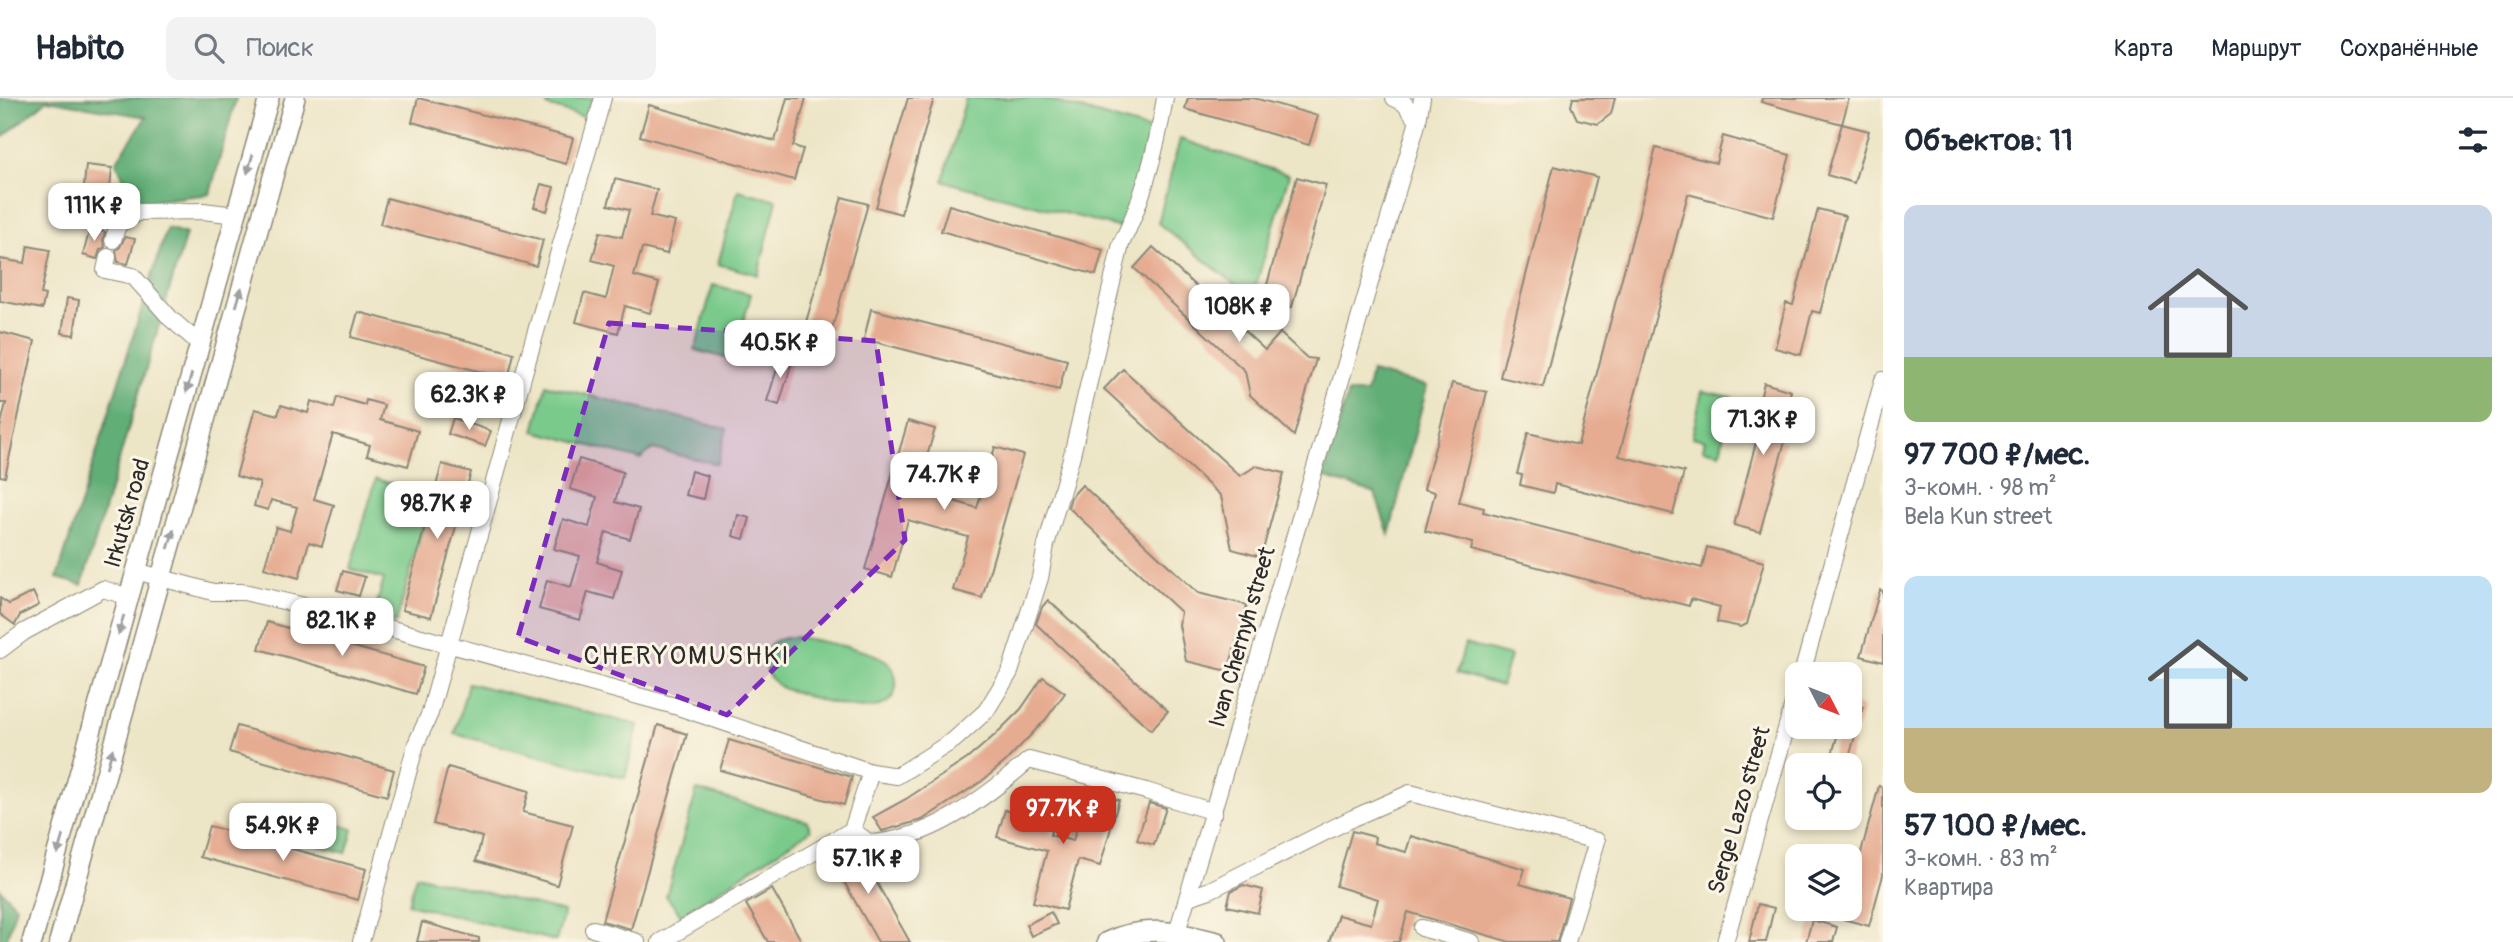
<!DOCTYPE html>
<html lang="ru">
<meta charset="utf-8">
<style>
:root{--surface:#fff;--page:#f2f2f3;--text:#1f2937;--muted:#747a83;--line:#e0e1e3;--accent:#c8321e}
body{margin:0;font-family:Pangolin,sans-serif;background:var(--page);color:var(--text);height:100vh;display:flex;flex-direction:column;font-size:26px;white-space:nowrap}
*{box-sizing:border-box;margin:0}
p{font-size:23px;color:var(--muted)}
.icon{flex:none;width:38px;height:38px;fill:none;stroke:currentColor;stroke-width:2;stroke-linecap:round;stroke-linejoin:round}
.map{position:relative;flex:1;overflow:hidden}
.side{display:flex;flex-direction:column;background:var(--surface);width:630px}
.side>*{flex:none}
.needle{width:46px;rotate:132deg}
.controls{position:absolute;left:1785px;top:564px;display:grid;gap:14px}
.controls a{display:grid;place-items:center;width:77px;height:77px;border-radius:14px;background:var(--surface);box-shadow:0 4px 10px #0003;font-size:35px}
.price{position:absolute;translate:-50% -60px;padding:0 16px;border-radius:14px;background:#fff;color:#222;font-size:23px;line-height:46px;filter:drop-shadow(0 2px 4px #0008)}
.price::after{content:'';position:absolute;left:50%;top:42px;width:21px;height:16px;margin-left:-10px;background:inherit;clip-path:polygon(0 0,100% 0,50% 100%)}
.price.active{background:var(--accent);color:#fff}
ul{padding:0;list-style:none}
li{display:grid;align-content:center;gap:14px;height:371px;padding:0 21px}
li span{display:grid;place-items:center;height:217px;border-radius:14px;color:#555}
li>.icon{margin-inline-start:auto}
span .icon{width:126px;height:126px;fill:#fffc;stroke-width:1}
li b{font-size:30px}
h2{display:flex;justify-content:space-between;align-items:center;height:84px;padding:0 21px;font-size:30px}
header{display:flex;align-items:center;gap:42px;box-sizing:border-box;height:98px;padding:0 35px;background:var(--surface);border-bottom:2px solid var(--line)}
header strong{font-size:33px}
nav{display:flex;gap:38px;margin-inline-start:auto;font-size:24px}
.search{width:490px;height:63px;background:var(--page);display:flex;align-items:center;gap:18px;box-sizing:border-box;padding:0 24px;border-radius:14px;color:var(--muted);font-size:26px}
main{display:flex;flex:1;min-height:0}
.map>svg:first-child{display:block}
.green{fill:#79ca8b;stroke:#527a5b;stroke-width:2}
.forest{fill:#62ae77;stroke:#466c51;stroke-width:2}
.building{fill:#e6ac92}
.lines{fill:none;stroke-linecap:round;stroke-linejoin:round}
.minor-casing{stroke:#8c8878;stroke-width:18}
.major-casing{stroke:#8c8878;stroke-width:22}
.minor{stroke:#fff;stroke-width:16}
.major{stroke:#fff;stroke-width:19}
.oneway{fill:#a0a0a0}
.marked{fill:#7b2cbf;fill-opacity:0.2;stroke:#7b2cbf;stroke-width:5;stroke-dasharray:14 9;stroke-linejoin:round}
.labels{text-anchor:middle;dominant-baseline:central;stroke-width:6;stroke-linejoin:round;paint-order:stroke}
.street-label{font-size:23px;fill:#2b2b2b;stroke:#fcf5e5}
.quarter-label{font-size:26px;letter-spacing:2px;fill:#2b2b2b;stroke:#fcf5e5}
</style>
<header>
<strong>Habito</strong>
<div class="search"><svg class="icon" aria-label="search" viewBox="0 0 24 24"><circle cx="10" cy="10" r="6"/><path d="M15 15l6 6"/></svg>Поиск</div>
<nav><a>Карта</a><a>Маршрут</a><a>Сохранённые</a></nav>
</header>
<main>
<div class="map">
<svg width="1883" height="844" viewBox="0 0 1883 844">
<rect width="100%" height="100%" fill="#fcf5e5"/>
<filter id="ink" filterUnits="userSpaceOnUse"><feTurbulence type="fractalNoise" baseFrequency=".0143" numOctaves="2"/><feDisplacementMap in="SourceGraphic" scale="14" xChannelSelector="R" yChannelSelector="G"/><feConvolveMatrix kernelMatrix="1 2 1 2 8 2 1 2 1" color-interpolation-filters="sRGB"/></filter>
<filter id="wash" filterUnits="userSpaceOnUse"><feTurbulence type="fractalNoise" baseFrequency=".00686" numOctaves="4" result="noise"/><feDisplacementMap in="SourceGraphic" scale="28" xChannelSelector="R" yChannelSelector="G"/><feGaussianBlur stdDeviation="1.57" result="paint"/><feColorMatrix in="noise" values="0 0 0 0 0 0 0 0 0 0 0 0 0 0 0 0 0 1.4 0 .05"/><feComposite in="paint" operator="in"/></filter>
<g filter="url(#wash)">
<rect width="100%" height="100%" fill="#ece5c6"/>
<g class="green">
<polygon points="550,0 593,0 587,20 547,8"/>
<polygon points="966,0 1043,0 1151,32 1125,131 943,83"/>
<polygon points="1180,41 1289,77 1252,200 1158,125"/>
<polygon points="738,92 777,102 758,177 718,166"/>
<polygon points="713,187 751,196 733,262 695,252"/>
<polygon points="546,287 727,331 717,366 653,351 640,361 534,333"/>
<polygon points="1702,293 1732,299 1720,355 1703,351 1705,342 1692,339"/>
<polygon points="376,381 432,397 396,525 373,519 384,481 350,471"/>
<path d="M799 539C820 544 866 550 883 561 893 566 897 578 896 589 891 631 808 597 784 591 768 583 755 560 772 545 780 539 790 540 799 539Z"/>
<polygon points="1465,546 1510,558 1501,588 1457,575"/>
<polygon points="468,585 638,627 625,680 455,636"/>
<polygon points="697,692 807,723 811,732 681,817 666,798"/>
<polygon points="278,710 353,731 346,755 271,735"/>
<polygon points="416,777 564,814 556,843 408,806"/>
</g>
<g class="forest">
<polygon points="0,0 236,0 210,96 135,105 116,64 146,19 47,2 0,41"/>
<polygon points="167,130 186,136 82,487 57,480"/>
<polygon points="1371,274 1427,288 1389,437 1375,395 1323,379 1348,295 1366,295"/>
<polygon points="0,791 16,808 6,844 0,844"/>
</g>
<g id="blocks">
<g class="building">
<polygon points="418,0 573,40 566,66 412,24"/>
<polygon points="787,0 806,0 793,48 803,51 794,82 640,38 649,7 775,43"/>
<polygon points="908,0 934,0 901,116 876,109"/>
<polygon points="1188,0 1254,0 1318,18 1309,47 1185,11"/>
<polygon points="1573,0 1615,0 1611,16 1598,26 1577,21 1571,8"/>
<polygon points="1762,0 1849,0 1842,26 1761,4"/>
<polygon points="1842,26 1869,33 1854,85 1827,77"/>
<polygon points="1723,38 1790,57 1773,119 1688,96 1619,358 1684,374 1673,416 1555,386 1553,395 1520,387 1522,377 1517,376 1528,335 1578,347 1656,50 1716,65"/>
<polygon points="86,67 112,70 109,101 83,98"/>
<polygon points="1554,68 1597,79 1543,289 1500,279"/>
<polygon points="1297,79 1326,87 1292,209 1263,201"/>
<polygon points="615,81 657,92 650,118 675,124 667,156 642,150 634,178 659,185 650,215 625,208 618,235 576,224 584,195 606,201 614,168 592,162 600,134 622,139 629,112 608,107"/>
<polygon points="541,86 554,89 547,113 534,109"/>
<polygon points="842,99 868,106 832,231 806,224"/>
<polygon points="387,100 543,142 536,168 380,126"/>
<polygon points="949,107 1103,152 1096,177 941,133"/>
<polygon points="1818,111 1845,118 1820,215 1812,213 1801,257 1775,250 1786,205 1793,207"/>
<polygon points="90,130 105,134 103,143 105,149 100,152 97,161 83,157"/>
<polygon points="125,139 135,141 128,166 118,164 116,152 120,149"/>
<polygon points="28,148 50,152 41,196 45,197 42,211 0,203 0,161 25,165"/>
<polygon points="1153,149 1265,252 1280,235 1307,260 1316,261 1294,338 1250,297 1245,273 1134,170"/>
<polygon points="67,200 79,202 74,237 62,235"/>
<polygon points="871,211 1067,262 1059,292 864,241"/>
<polygon points="358,214 514,255 508,281 351,239"/>
<polygon points="0,234 35,243 5,379 0,378 0,330 6,305 0,305"/>
<polygon points="781,258 793,261 779,307 767,303"/>
<polygon points="1123,271 1240,378 1256,368 1284,375 1261,459 1232,451 1221,398 1104,291"/>
<polygon points="1452,285 1487,294 1459,404 1484,410 1483,414 1702,470 1707,449 1764,464 1747,526 1741,529 1717,524 1720,509 1691,501 1689,508 1471,452 1473,445 1425,433 1435,394 1424,391"/>
<polygon points="1764,285 1791,293 1778,342 1785,343 1760,434 1734,427 1758,337 1751,335"/>
<polygon points="337,299 365,307 366,302 384,307 380,322 418,333 408,368 367,357 370,347 333,336 314,401 334,407 322,448 309,444 299,480 264,470 276,429 290,433 297,409 271,402 268,412 254,408 260,385 236,378 255,311 278,317 281,307 308,315 311,303 334,310"/>
<polygon points="453,320 491,333 485,348 448,336"/>
<polygon points="908,323 935,331 917,392 977,410 995,349 1023,357 982,500 953,492 968,439 908,422 892,479 865,471"/>
<polygon points="579,361 623,374 615,404 639,411 630,441 606,434 597,464 622,472 614,501 588,494 580,522 539,511 547,482 571,489 580,458 554,451 563,421 589,429 597,399 570,391"/>
<polygon points="442,366 471,374 431,519 402,512"/>
<polygon points="691,373 708,378 703,401 685,397"/>
<polygon points="1082,387 1198,495 1247,507 1228,573 1186,563 1179,527 1181,514 1068,409 1071,399"/>
<polygon points="738,417 750,420 744,441 733,438"/>
<polygon points="343,473 365,479 359,498 337,492"/>
<polygon points="1880,492 1883,493 1883,564 1861,558"/>
<polygon points="33,494 39,507 20,517 15,527 0,516 0,500 9,506"/>
<polygon points="1048,502 1168,613 1151,632 1036,526 1042,509"/>
<polygon points="267,524 424,569 416,596 259,551"/>
<polygon points="1043,579 1065,595 1046,621 1005,664 982,683 922,722 882,733 873,719 906,701 967,661 995,637 1021,611"/>
<polygon points="1850,605 1863,609 1847,667 1829,667 1840,628 1850,628"/>
<polygon points="658,627 687,636 631,831 602,823"/>
<polygon points="237,628 394,672 387,698 229,654"/>
<polygon points="729,642 852,679 844,707 720,672"/>
<polygon points="448,669 529,693 523,714 573,727 557,787 476,763 482,739 433,726"/>
<polygon points="1879,688 1883,689 1883,777 1869,828 1843,821 1846,810 1850,810 1850,795"/>
<polygon points="1087,693 1119,702 1100,768 1078,762 1065,812 1033,804 1047,753 997,739 1005,712 1053,725 1050,737 1073,743"/>
<polygon points="1149,705 1166,710 1154,747 1137,742"/>
<polygon points="209,728 366,771 358,802 200,759"/>
<polygon points="1352,733 1375,739 1374,745 1406,754 1411,738 1525,771 1520,786 1569,800 1557,844 1510,844 1408,814 1399,844 1329,844 1338,817 1371,826 1378,801 1336,788"/>
<polygon points="853,746 856,748 910,844 878,844 830,759"/>
<polygon points="1243,787 1263,792 1258,815 1227,808 1231,793"/>
<polygon points="772,791 802,844 768,844 746,806"/>
<polygon points="1758,806 1774,810 1766,844 1749,844"/>
<polygon points="1051,814 1057,826 1031,838 1026,827"/>
<polygon points="1812,822 1837,829 1833,844 1806,844"/>
<polygon points="422,824 479,840 479,844 417,844"/>
</g>
</g>
</g>
<g filter="url(#ink)">
<use href="#blocks" fill-opacity="0" stroke="#8c8878" stroke-width="2"/>
<g class="lines">
<g class="minor-casing">
<g id="minor">
<polyline points="1394,0 1404,5 1418,23"/>
<polyline points="113,142 118,127 139,114 203,113 236,117"/>
<polyline points="108,159 105,172 133,178 171,221 200,246"/>
<path d="M136 473 213 494H244L322 512 675 608 871 674 897 678 954 642 986 613 1010 574 1040 480 1046 447 1072 357 1121 146C1143 102 1157 49 1165 0"/>
<polyline points="0,552 24,534 103,491 129,499"/>
<polyline points="1802,576 1883,282"/>
<path d="M852 732 870 745C930 742 985 700 1029 662L1146 693 1214 714"/>
<polyline points="1189,799 1210,792 1353,720 1410,695 1597,743 1567,844"/>
<polyline points="1422,830 1471,844"/>
<polyline points="593,831 637,844"/>
<polyline points="361,844 416,646 430,615 524,275 603,0"/>
<polyline points="660,844 852,732 871,674"/>
<polyline points="1174,844 1418,23 1422,0"/>
<polyline points="1725,844 1797,593"/>
</g>
</g>
<g class="major-casing">
<g id="major">
<polyline points="32,844 269,0"/>
<polyline points="59,844 295,0"/>
<path d="M1107 844C1145 826 1178 834 1217 844"/>
</g>
</g>
<use href="#minor" class="minor"/>
<use href="#major" class="major"/>
</g>
<defs><path id="oneway-solid" d="M-6-.8H1V-3.2L6.5 0L1 3.2V.8H-6Z" transform="scale(1.75)"/></defs>
<g class="oneway">
<use href="#oneway-solid" transform="translate(250 66) rotate(106)"/>
<use href="#oneway-solid" transform="translate(239 199) rotate(-74)"/>
<use href="#oneway-solid" transform="translate(189 285) rotate(106)"/>
<use href="#oneway-solid" transform="translate(171 441) rotate(-74)"/>
<use href="#oneway-solid" transform="translate(121 527) rotate(106)"/>
<use href="#oneway-solid" transform="translate(110 660) rotate(-74)"/>
<use href="#oneway-solid" transform="translate(60 747) rotate(106)"/>
</g>
</g>
<path class="marked" d="M609 225 876 243 905 442 727 617 518 539Z"/>
<g class="labels">
<g class="street-label">
<text transform="translate(127 415) rotate(-74)">Irkutsk road</text>
<text transform="translate(1242 539) rotate(-74)">Ivan Chernyh street</text>
<text transform="translate(1739 712) rotate(-74)">Serge Lazo street</text>
</g>
<g class="quarter-label">
<text x="687" y="558">CHERYOMUSHKI</text>
</g>
</g>
</svg>
<div class="controls">
<a><svg class="needle" viewBox="-14 -14 28 28"><path d="M0-13l5 13h-10z" fill="#e53935"/><path d="M0 13l5-13h-10z" fill="#747a83"/></svg></a>
<a><svg class="icon" aria-label="locate" viewBox="0 0 24 24"><circle cx="12" cy="12" r="6"/><path d="M12 2v4M12 18v4M2 12h4M18 12h4"/></svg></a>
<a><svg class="icon" aria-label="layers" viewBox="0 0 24 24"><path d="M12 4l9 5-9 5-9-5zM3 14l9 5 9-5"/></svg></a>
</div>
<b class="price" style="left:94px;top:145px">111K ₽</b>
<b class="price" style="left:1239px;top:246px">108K ₽</b>
<b class="price" style="left:780px;top:282px">40.5K ₽</b>
<b class="price" style="left:469px;top:334px">62.3K ₽</b>
<b class="price" style="left:1763px;top:359px">71.3K ₽</b>
<b class="price" style="left:944px;top:414px">74.7K ₽</b>
<b class="price" style="left:437px;top:443px">98.7K ₽</b>
<b class="price" style="left:342px;top:560px">82.1K ₽</b>
<b class="price active" style="left:1063px;top:748px">97.7K ₽</b>
<b class="price" style="left:283px;top:765px">54.9K ₽</b>
<b class="price" style="left:868px;top:798px">57.1K ₽</b>
</div>
<section class="side">
<h2>Объектов: 11<svg class="icon" aria-label="filters" viewBox="0 0 24 24"><path d="M4 7h16M4 17h16"/><circle cx="9" cy="7" r="2"/><circle cx="15" cy="17" r="2"/></svg></h2>
<ul>
<li><span style="background:linear-gradient(#c9d6e8 70%,#8fb573 0)"><svg class="icon" aria-label="home" viewBox="0 0 24 24"><path d="M3 11l9-7 9 7M6 9v11h12V9"/></svg></span><div><b>97 700 ₽/мес.</b><p>3-комн. · 98 m²</p><p>Bela Kun street</p></div></li>
<li><span style="background:linear-gradient(#bfe0f5 70%,#c2b280 0)"><svg class="icon" aria-label="home" viewBox="0 0 24 24"><path d="M3 11l9-7 9 7M6 9v11h12V9"/></svg></span><div><b>57 100 ₽/мес.</b><p>3-комн. · 83 m²</p><p>Квартира</p></div></li>
</ul>
</section>
</main>
